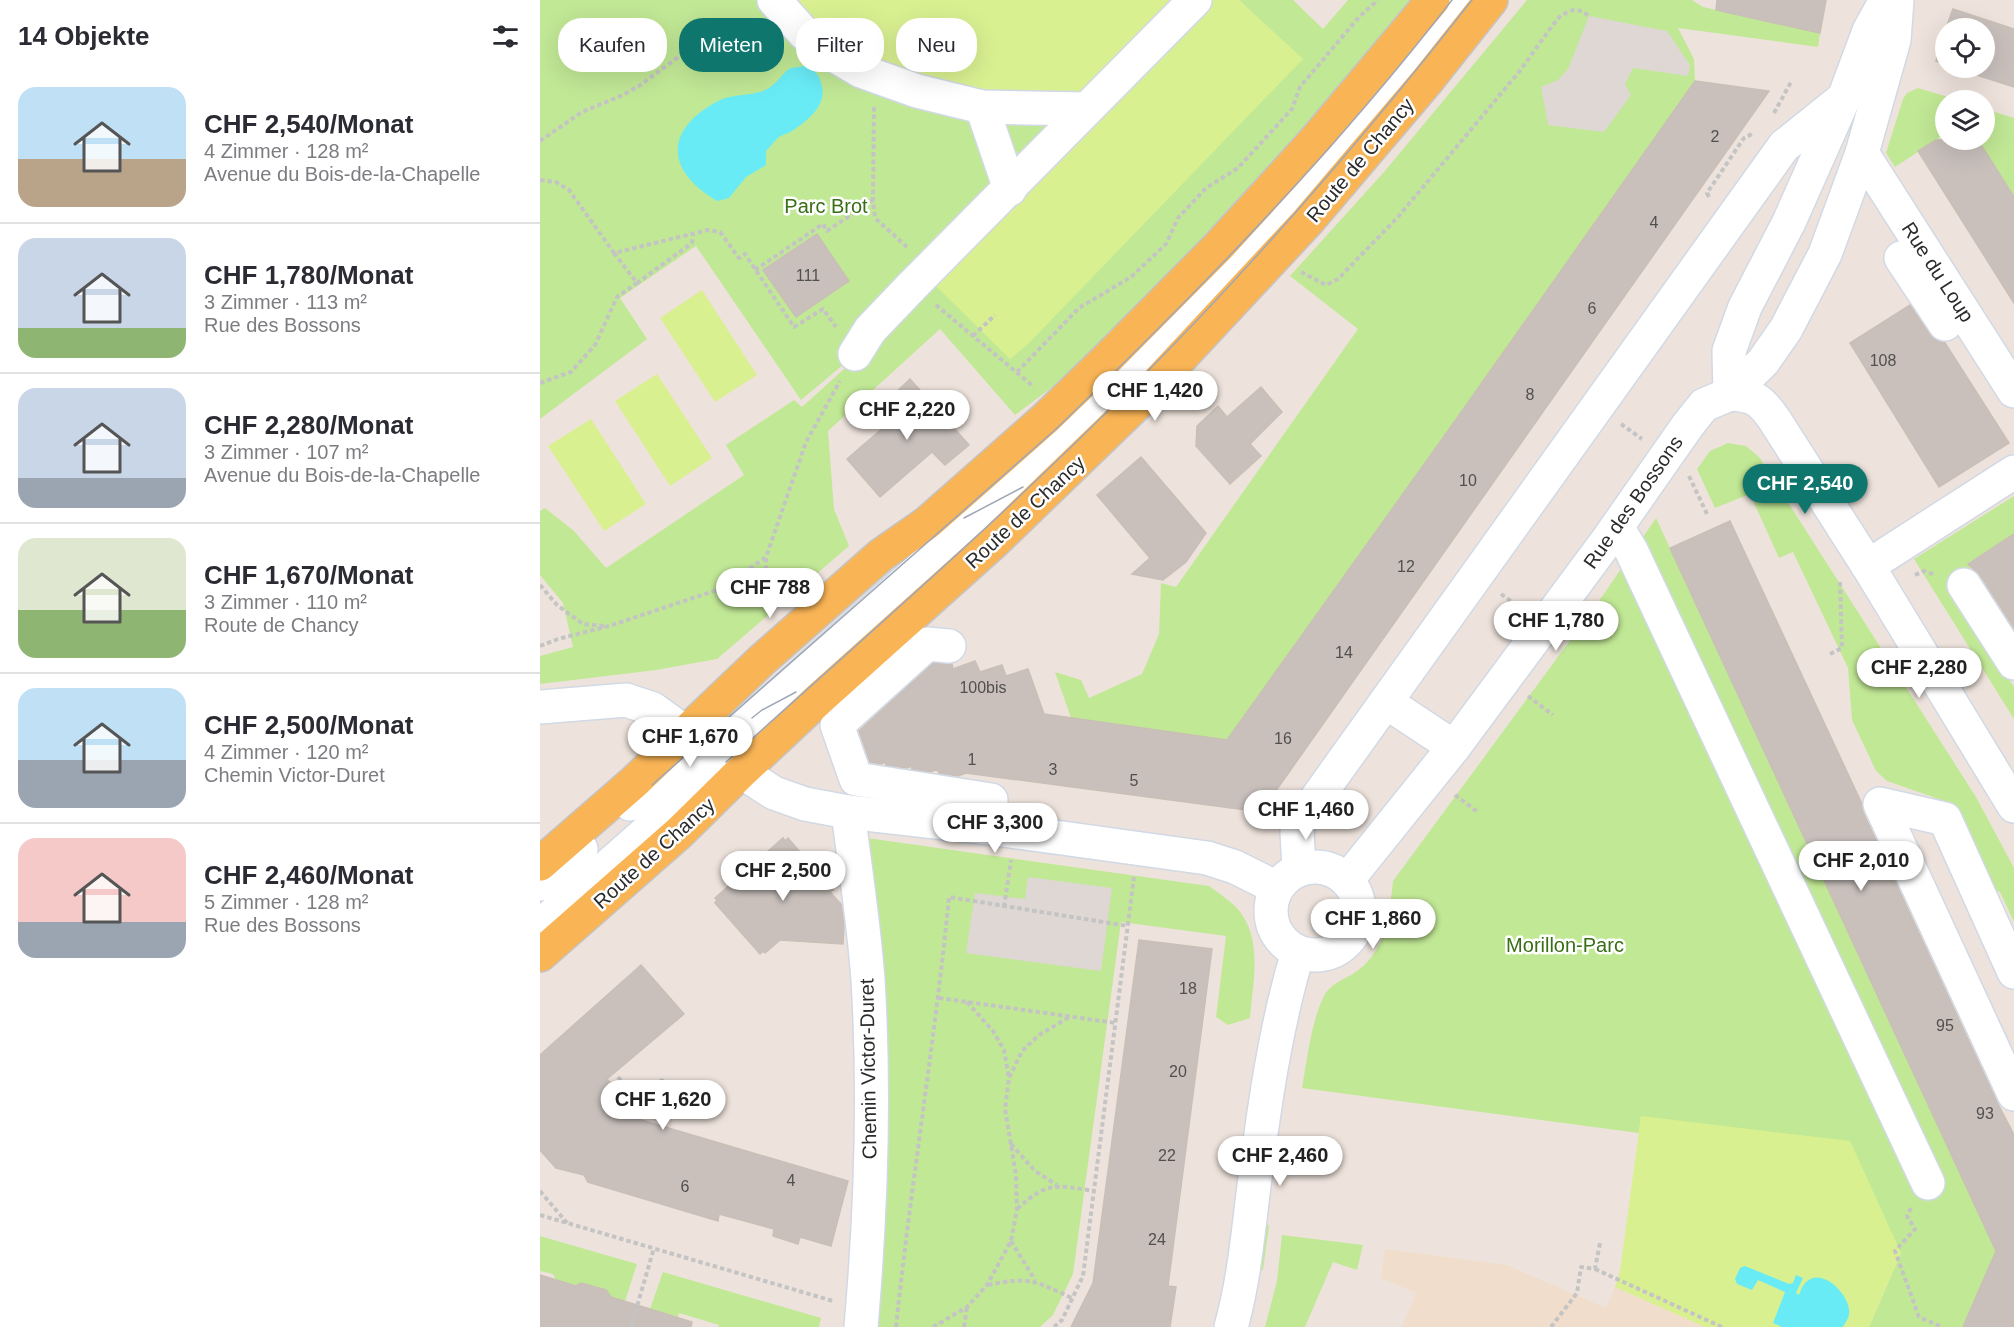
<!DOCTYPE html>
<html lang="de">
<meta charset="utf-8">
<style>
:root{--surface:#fff;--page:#f7f7f7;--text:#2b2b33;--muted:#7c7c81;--line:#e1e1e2;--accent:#0f766e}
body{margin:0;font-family:Helvetica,sans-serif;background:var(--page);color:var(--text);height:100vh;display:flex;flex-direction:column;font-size:22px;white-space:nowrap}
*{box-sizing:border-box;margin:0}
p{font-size:20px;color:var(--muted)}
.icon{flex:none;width:33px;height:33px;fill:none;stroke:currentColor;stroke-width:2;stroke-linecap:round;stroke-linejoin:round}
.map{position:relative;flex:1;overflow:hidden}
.details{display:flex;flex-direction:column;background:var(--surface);width:540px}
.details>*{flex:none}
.banner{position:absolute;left:18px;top:18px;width:570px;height:54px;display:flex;gap:12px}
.controls{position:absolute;left:1395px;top:18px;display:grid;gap:12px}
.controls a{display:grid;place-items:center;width:60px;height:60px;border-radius:50%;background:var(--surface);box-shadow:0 6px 24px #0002;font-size:30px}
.price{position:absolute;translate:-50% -51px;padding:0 14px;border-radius:21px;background:#fff;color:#222;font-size:20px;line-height:39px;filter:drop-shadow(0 2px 3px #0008)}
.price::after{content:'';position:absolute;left:50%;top:36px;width:18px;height:14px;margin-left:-9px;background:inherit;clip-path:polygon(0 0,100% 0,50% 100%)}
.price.on{background:var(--accent);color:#fff}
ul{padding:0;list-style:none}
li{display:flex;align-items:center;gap:18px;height:150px;padding:0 18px}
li+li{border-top:2px solid var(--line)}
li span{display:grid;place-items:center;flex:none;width:168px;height:120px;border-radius:18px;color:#555}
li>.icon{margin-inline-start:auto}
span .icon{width:72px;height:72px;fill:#fffc;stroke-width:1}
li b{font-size:26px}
h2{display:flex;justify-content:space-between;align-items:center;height:72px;padding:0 18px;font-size:26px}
.pill{padding:0 21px;border-radius:24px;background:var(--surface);box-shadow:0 6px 24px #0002;font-size:21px;line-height:54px}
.pill.on{background:var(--accent);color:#fff}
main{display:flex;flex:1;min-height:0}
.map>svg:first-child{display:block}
.education{fill:#f0ddcb}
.green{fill:#c1e895}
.pitch{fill:#d9f091}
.plaza{fill:#ded7d4}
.water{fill:#69ebf6}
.building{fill:#c9c0bc;stroke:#c9bfb6;stroke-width:1.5}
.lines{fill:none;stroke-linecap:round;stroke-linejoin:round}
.minor-casing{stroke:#d1d9e5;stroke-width:36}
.major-casing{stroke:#c4c4c4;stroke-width:36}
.path{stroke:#c4c4c4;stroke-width:4;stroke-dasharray:4.5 3;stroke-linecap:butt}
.minor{stroke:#fff;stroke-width:33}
.major{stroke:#f9b456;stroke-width:33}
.tram{stroke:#9fa7b7;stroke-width:1.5}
.labels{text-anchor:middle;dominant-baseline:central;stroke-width:5;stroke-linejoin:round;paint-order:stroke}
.number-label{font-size:16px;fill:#52504f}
.street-label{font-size:20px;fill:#2b2b2b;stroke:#fff}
.park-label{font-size:20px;fill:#386e16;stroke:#fff}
</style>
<main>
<section class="details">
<h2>14 Objekte<svg class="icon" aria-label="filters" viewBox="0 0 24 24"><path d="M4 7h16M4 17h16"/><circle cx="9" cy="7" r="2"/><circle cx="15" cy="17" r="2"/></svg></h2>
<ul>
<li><span style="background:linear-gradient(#bfe0f5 60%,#b9a48a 0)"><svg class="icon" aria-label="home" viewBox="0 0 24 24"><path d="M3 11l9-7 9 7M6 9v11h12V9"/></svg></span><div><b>CHF 2,540/Monat</b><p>4 Zimmer · 128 m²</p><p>Avenue du Bois-de-la-Chapelle</p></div></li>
<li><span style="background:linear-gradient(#c9d6e8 75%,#8fb573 0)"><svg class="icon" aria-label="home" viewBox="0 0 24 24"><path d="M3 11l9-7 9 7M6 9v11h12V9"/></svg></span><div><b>CHF 1,780/Monat</b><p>3 Zimmer · 113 m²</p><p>Rue des Bossons</p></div></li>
<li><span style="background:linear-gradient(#c9d6e8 75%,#9aa5b1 0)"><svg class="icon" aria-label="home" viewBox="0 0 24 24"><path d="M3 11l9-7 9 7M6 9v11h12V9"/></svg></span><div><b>CHF 2,280/Monat</b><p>3 Zimmer · 107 m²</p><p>Avenue du Bois-de-la-Chapelle</p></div></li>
<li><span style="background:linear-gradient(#dfe7d0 60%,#8fb573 0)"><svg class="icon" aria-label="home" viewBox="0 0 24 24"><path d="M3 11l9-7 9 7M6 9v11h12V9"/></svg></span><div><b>CHF 1,670/Monat</b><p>3 Zimmer · 110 m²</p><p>Route de Chancy</p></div></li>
<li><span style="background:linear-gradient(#bfe0f5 60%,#9aa5b1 0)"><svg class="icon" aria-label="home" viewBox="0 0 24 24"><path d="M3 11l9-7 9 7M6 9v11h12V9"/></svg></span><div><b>CHF 2,500/Monat</b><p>4 Zimmer · 120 m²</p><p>Chemin Victor-Duret</p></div></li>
<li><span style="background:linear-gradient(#f6c9c9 70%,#9aa5b1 0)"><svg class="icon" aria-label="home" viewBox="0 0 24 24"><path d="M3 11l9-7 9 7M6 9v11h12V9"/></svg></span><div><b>CHF 2,460/Monat</b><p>5 Zimmer · 128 m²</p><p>Rue des Bossons</p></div></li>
</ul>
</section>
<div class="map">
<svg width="1474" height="1327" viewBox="0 0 1474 1327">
<rect width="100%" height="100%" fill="#eee3dc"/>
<polygon class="education" points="845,1249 967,1265 1066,1308 1075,1287 1165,1327 862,1327 876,1293 841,1278"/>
<g class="green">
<polygon points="0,0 219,0 763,60 699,0 753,0 783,29 808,0 873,0 751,145 624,280 523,379 475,415 400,329 288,431 294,509 309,546 177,659 116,670 0,684 0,656 33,647 23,603 0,575 0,511 5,508 34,531 66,568 204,475 186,445 254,400 262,407 376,304 261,400 156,246 80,298 107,339 0,419"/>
<polygon points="987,0 1152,0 1163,7 1280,33 1278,47 1138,28 1154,59 1155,81 910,428 687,740 531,718 515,672 541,680 549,698 602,674 619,634 621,583 636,587 818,329 750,276 844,172"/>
<polygon points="1378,88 1418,100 1406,100 1405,134 1355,167 1346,153 1363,99 1367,93"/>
<polygon points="1445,109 1474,118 1474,197 1438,140 1444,140"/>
<polygon points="1188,443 1206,446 1219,457 1436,797 1474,868 1474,922 1460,892 1442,885 1410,803 1347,781 1336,771 1312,720 1308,668 1253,552 1239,558 1210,494 1175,508 1157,469 1170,451"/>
<polygon points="1474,496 1474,534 1428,563 1431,569 1409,584 1474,687 1474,719 1374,559"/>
<path d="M1116 518 1456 1251 1423 1327H1329L1361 1253 1101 1116 1099 1133 762 1088C767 1061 771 1023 783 998 789 985 800 981 811 975 846 954 849 918 853 881L1059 601Z"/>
<path d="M327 838 669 886C678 892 687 899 695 906 724 936 713 981 710 1018L688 1025 676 1017 686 936 581 922 533 1274 513 1315 500 1327H333Z"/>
<polygon points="725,1222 729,1226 723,1270 718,1272"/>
<polygon points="742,1235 823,1245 817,1270 793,1262 765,1327 725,1327 737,1281"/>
<polygon points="0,1236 97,1264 85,1301 71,1297 41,1283 36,1286 16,1280 13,1274 0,1271"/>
<polygon points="123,1272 281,1318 279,1327 178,1327 179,1325 139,1313 137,1321 129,1315 110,1309"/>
</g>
<g class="pitch">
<polygon points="219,0 699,0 763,59 487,345 470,359 396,286 540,135 521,118 403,110"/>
<polygon points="162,290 217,375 175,402 120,318"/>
<polygon points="117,374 172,458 130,486 75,401"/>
<polygon points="51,419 106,504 64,531 8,446"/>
<polygon points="1101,1116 1310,1141 1361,1253 1329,1327 1165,1327 1075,1287 1080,1271"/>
</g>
<g class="plaza">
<polygon points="1049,16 1127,31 1150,65 1148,76 1093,68 1085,84 1091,95 1064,132 1008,125 1001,87 1018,80 1028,69"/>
<polygon points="488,877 572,888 561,971 426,953 435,893 485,899"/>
</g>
<g class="water">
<path d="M265 66C276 71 280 75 282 87 286 107 267 121 252 131 248 134 243 134 239 137 234 141 230 147 226 151V165L206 177 189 198 177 201C125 170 124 130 178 101 191 94 209 96 223 91 238 85 242 72 251 68 255 67 261 67 265 66Z"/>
<path d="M1205 1266 1249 1284 1253 1283 1256 1275 1263 1278 1256 1293 1259 1295C1261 1290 1263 1283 1269 1280 1285 1269 1312 1298 1309 1314 1309 1318 1305 1323 1303 1327H1242L1233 1323 1245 1292 1218 1280 1212 1290 1197 1284 1195 1279 1200 1268Z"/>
</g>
<g class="building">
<polygon points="1177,0 1286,0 1280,33 1176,10"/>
<polygon points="1413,9 1474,29 1474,87 1415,68 1444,68 1444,28 1406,28"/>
<polygon points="1406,31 1406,64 1396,61"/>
<polygon points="1155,81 1229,91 721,812 426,773 418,776 399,773 397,769 391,772 372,769 371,766 367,768 346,765 345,762 341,764 330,762 319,731 393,663 412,664 413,669 435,661 440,672 462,665 466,676 488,669 504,714 687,740 910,428"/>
<polygon points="1396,140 1438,140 1474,197 1474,303 1378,151"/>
<polygon points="277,234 309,281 256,317 223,270"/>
<polygon points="1370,305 1390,335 1396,340 1405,343 1469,443 1399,487 1310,343"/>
<polygon points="370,379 429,445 405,465 392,452 340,497 307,459 359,414 347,401"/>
<polygon points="721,387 742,412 710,444 721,456 690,484 656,446 657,426 678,406 687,417"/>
<polygon points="601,457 666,533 646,562 623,580 592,574 610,558 557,495"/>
<polygon points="1190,521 1322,804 1323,812 1457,1102 1474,1135 1474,1327 1423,1327 1456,1251 1130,548"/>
<polygon points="1474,534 1474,628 1440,575 1428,564"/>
<polygon points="243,838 245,841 248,838 293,890 290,892 301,904 304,923 303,944 240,940 225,953 223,951 220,954 175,903 177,900 175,898"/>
<polygon points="599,940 672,949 628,1286 636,1287 630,1327 531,1327 553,1283"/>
<polygon points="101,965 144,1014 67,1079 91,1106 88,1116 308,1181 291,1246 260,1237 258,1244 233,1236 234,1229 179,1214 178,1221 48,1182 44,1175 16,1168 0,1150 0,1055"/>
<polygon points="0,1275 36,1286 41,1283 66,1290 71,1297 152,1322 151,1327 0,1327"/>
</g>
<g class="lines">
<g class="minor-casing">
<g id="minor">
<polyline points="234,0 264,33 282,48 321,71 377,91 442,107 545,109"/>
<polyline points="442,107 470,189"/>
<polyline points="1322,153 1474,391"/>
<polyline points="1361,258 1405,324"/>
<polyline points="315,354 330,330 373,285 655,0"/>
<path d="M1190 394C1214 395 1221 400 1234 419L1328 566 1474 806"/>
<polyline points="1190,394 1189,351 1205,307 1249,222 1304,98 1329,31 1346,0"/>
<polyline points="1077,527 1091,550 1388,1183"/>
<polyline points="1328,566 1474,472"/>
<polyline points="1424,585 1474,663"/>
<polyline points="409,646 387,644 297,725 316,779 451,800 449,828"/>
<polyline points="846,702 914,747"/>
<polyline points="0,707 86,700 113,709 186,762 234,793 265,804 308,812 449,828 667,858 695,867 737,888"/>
<polyline points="90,804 119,779 164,755 189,740 439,516 462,498 648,317 698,265 797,152 922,0"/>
<path d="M308 812C315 867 324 924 328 980 335 1095 331 1212 321 1327"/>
<circle cx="775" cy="911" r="44"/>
<polyline points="759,869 757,832 759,823 1244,146 1304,98"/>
<polyline points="808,879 914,747 1069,538 1148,425 1164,405 1190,394 1223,362 1246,329 1285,254 1322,153 1354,40 1357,0"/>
<polyline points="0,884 41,849"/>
<polyline points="0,926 186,762 193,750"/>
<polyline points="1474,972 1405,819 1340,804 1474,1094"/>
<path d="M691 1327C704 1281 708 1233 714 1186 724 1108 735 1028 758 952"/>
</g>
</g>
<g class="major-casing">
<g id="major">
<polyline points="0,864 94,782 222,660 341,555 387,523 506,418 567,359 678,247 730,190 778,137 893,0"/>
<polyline points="0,955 139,833 201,772 280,698 455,541 604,397 767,222 886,82 951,0"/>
</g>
</g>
<g class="path">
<polyline points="334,107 333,200 335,218 367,247"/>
<polyline points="1234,113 1251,82"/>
<polyline points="0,141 42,112 83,95 99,86 145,52 180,36 209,19"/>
<polyline points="0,180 16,182 29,190 74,253 168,230 180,232 199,258 205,254 254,327 283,309 296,327"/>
<polyline points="1169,197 1167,193 1204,138 1214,133"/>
<polyline points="74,253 97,283 152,243 153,235"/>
<polyline points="215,270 283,224 287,231 333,200"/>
<polyline points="761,272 786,285 798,279 858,217 979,72 1012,26 1021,15 1033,10 1042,11 1049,16"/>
<polyline points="396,305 494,387"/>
<polyline points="433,336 455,315"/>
<polyline points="477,372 539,308 591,277 626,244 638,218 666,188 698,168 752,109 760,87 819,17 838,0"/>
<polyline points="0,383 31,372 55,345 77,297 97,283"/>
<polyline points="1081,424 1102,439"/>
<polyline points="1149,476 1167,514"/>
<polyline points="226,558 226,591 232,609"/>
<polyline points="1375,575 1384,571 1396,575"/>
<polyline points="0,585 17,605 43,624 65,626"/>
<polyline points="961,594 979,607"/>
<polyline points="0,646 18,639 69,626 180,589 226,557 266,442 300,381"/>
<polyline points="1290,654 1302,648 1300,582"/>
<polyline points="988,696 1013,715"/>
<polyline points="915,795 939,813"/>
<polyline points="464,907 471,860"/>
<polyline points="399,998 576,1023"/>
<polyline points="427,1002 453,1031 464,1050 469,1078 482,1051 499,1035 531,1016"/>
<polyline points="78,1077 100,1104 111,1107 119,1080 129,1082 123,1102"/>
<polyline points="471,1144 495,1171 517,1185"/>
<polyline points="0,1191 27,1223"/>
<polyline points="1371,1208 1367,1216 1375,1229 1355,1251 1379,1317 1402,1327"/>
<path d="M477 1209C508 1181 515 1185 554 1191"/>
<polyline points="0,1215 293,1301"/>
<polyline points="471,1241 495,1280"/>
<polyline points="1055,1269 1182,1327"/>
<path d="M448 1285C489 1276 495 1281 532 1298"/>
<polyline points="91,1327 114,1248"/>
<path d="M356 1327C371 1183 395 1041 409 897L588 926"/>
<polyline points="393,1327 427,1307 447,1285 471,1241 477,1209 476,1175 465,1109 469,1078"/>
<polyline points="424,1327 427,1307"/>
<polyline points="514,1327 522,1320 543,1276 594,877"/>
<polyline points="1011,1327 1037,1293 1041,1267 1055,1269 1060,1243"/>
</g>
<use href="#minor" class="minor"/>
<use href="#major" class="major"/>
<g class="tram">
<polyline points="424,518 483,487"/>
<polyline points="212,718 222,710 256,692"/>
<path d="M186 762C323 639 462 518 592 387 713 266 826 135 932 0"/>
<path d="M112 785 516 429C656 294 793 154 912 0"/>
</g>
</g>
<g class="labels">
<g class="number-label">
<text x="1175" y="136">2</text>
<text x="1114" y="222">4</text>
<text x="268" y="275">111</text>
<text x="1052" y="308">6</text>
<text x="1343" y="360">108</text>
<text x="990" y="394">8</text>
<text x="928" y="480">10</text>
<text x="866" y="566">12</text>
<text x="804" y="652">14</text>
<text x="443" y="687">100bis</text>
<text x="743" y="738">16</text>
<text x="432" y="759">1</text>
<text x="513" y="769">3</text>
<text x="594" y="780">5</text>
<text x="648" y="988">18</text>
<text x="1405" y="1025">95</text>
<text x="638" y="1071">20</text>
<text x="1445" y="1113">93</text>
<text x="627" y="1155">22</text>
<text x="251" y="1180">4</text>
<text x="145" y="1186">6</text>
<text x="617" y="1239">24</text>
</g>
<g class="street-label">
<text transform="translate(820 160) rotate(-50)">Route de Chancy</text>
<text transform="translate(1398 272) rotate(57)">Rue du Loup</text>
<text transform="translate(1093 502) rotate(-55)">Rue des Bossons</text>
<text transform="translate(485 512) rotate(-43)">Route de Chancy</text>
<text transform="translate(114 853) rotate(-42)">Route de Chancy</text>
<text transform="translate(328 1069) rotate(-91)">Chemin Victor-Duret</text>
</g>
<g class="park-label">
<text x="286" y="206">Parc Brot</text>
<text x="1025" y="945">Morillon-Parc</text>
</g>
</g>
</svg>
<div class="controls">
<a><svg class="icon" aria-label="locate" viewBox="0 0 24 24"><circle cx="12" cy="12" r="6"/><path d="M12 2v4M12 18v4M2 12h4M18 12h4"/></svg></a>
<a><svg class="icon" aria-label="layers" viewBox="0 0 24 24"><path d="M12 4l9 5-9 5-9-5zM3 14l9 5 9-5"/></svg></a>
</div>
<b class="price" style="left:615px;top:422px">CHF 1,420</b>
<b class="price" style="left:367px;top:441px">CHF 2,220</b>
<b class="price on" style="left:1265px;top:515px">CHF 2,540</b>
<b class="price" style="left:230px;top:619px">CHF 788</b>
<b class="price" style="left:1016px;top:652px">CHF 1,780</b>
<b class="price" style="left:1379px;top:699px">CHF 2,280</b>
<b class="price" style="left:150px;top:768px">CHF 1,670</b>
<b class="price" style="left:766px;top:841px">CHF 1,460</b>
<b class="price" style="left:455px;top:854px">CHF 3,300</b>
<b class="price" style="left:1321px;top:892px">CHF 2,010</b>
<b class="price" style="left:243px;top:902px">CHF 2,500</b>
<b class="price" style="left:833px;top:950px">CHF 1,860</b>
<b class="price" style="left:123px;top:1131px">CHF 1,620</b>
<b class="price" style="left:740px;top:1187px">CHF 2,460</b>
<div class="banner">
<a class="pill">Kaufen</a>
<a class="pill on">Mieten</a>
<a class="pill">Filter</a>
<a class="pill">Neu</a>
</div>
</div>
</main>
